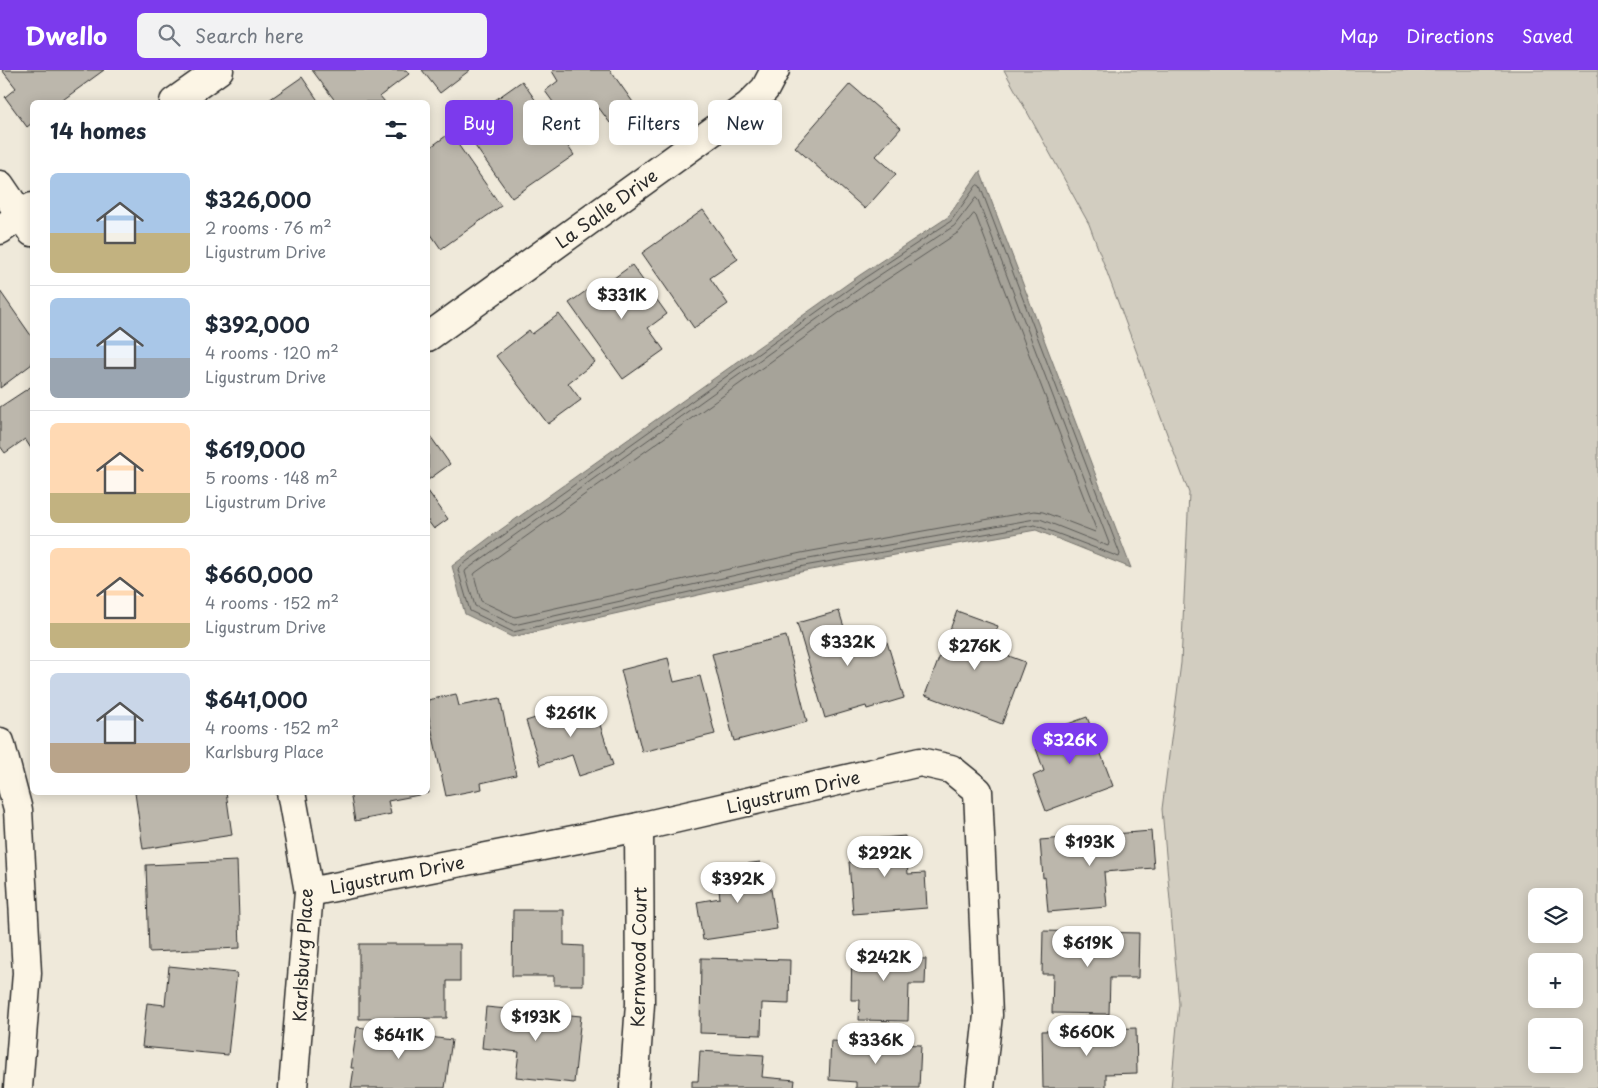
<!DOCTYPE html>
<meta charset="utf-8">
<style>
:root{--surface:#fff;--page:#f2f2f3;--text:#1f2937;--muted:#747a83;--line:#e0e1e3;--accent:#7c3aed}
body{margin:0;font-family:"Playpen Sans",sans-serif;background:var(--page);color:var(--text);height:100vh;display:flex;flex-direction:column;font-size:19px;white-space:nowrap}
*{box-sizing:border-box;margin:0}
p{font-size:16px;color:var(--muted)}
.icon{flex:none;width:28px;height:28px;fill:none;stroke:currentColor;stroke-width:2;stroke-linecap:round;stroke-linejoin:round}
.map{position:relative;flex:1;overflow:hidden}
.side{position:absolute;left:30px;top:30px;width:400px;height:695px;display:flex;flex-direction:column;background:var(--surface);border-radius:8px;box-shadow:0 2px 12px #0003}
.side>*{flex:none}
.hud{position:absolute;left:445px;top:30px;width:475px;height:45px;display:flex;gap:10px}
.controls{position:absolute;left:1528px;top:818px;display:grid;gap:10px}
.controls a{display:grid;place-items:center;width:55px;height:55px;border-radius:8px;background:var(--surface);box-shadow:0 2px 12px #0003;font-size:25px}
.price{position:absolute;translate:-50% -42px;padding:0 11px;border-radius:18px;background:#fff;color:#222;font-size:16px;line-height:32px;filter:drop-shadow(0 1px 2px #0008)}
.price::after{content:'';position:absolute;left:50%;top:30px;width:15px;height:11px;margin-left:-8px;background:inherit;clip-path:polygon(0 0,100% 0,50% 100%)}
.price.current{background:var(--accent);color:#fff}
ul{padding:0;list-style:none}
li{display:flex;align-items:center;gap:15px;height:125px;padding:0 20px}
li+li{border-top:1px solid var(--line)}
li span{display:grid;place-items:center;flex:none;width:140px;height:100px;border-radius:8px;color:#555}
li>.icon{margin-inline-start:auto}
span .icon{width:60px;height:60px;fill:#fffc;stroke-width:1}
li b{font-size:21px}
h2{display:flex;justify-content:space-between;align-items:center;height:60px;padding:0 20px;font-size:21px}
.chip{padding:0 18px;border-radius:8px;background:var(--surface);box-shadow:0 2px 12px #0003;font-size:18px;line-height:45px}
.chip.current{background:var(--accent);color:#fff}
header{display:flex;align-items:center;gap:30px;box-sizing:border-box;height:70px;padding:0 25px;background:var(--accent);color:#fff}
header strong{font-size:24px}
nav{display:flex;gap:28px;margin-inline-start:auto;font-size:18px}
.search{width:350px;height:45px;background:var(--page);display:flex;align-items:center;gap:12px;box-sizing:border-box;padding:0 18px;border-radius:8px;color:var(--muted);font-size:19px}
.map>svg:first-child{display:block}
.green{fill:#d2cdc0;stroke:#7e7c76;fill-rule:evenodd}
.water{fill:#a6a399;stroke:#75736d}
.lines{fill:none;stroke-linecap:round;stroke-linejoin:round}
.shore{stroke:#5c5b57;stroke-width:1}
.building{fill:#bcb7ac;stroke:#2b2b2b}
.minor-casing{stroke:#2b2b2b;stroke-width:31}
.minor{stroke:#fcf5e5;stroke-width:28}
.labels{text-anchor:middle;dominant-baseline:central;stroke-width:4;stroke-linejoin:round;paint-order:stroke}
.street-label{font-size:18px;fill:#2b2b2b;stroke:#fcf5e5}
</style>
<header>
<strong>Dwello</strong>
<div class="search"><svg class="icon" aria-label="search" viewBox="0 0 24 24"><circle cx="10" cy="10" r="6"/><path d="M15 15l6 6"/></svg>Search here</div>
<nav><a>Map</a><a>Directions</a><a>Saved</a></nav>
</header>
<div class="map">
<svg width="1598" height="1018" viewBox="0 0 1598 1018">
<rect width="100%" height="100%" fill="#efe9da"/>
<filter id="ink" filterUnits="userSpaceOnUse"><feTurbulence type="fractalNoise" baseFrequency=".02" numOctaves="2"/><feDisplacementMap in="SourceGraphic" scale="10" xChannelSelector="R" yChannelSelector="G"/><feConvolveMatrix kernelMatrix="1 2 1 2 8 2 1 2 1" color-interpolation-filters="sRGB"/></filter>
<g filter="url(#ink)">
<path class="green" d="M1004 0H1598V1018H1171L1179 934 1162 739 1181 593 1189 423 1089 154ZM1536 826H1574V864H1536ZM1536 891H1574V929H1536ZM1536 956H1574V994H1536Z"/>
<polygon class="water" points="980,101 1131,498 1036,460 805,501 512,567 465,544 452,496 489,468 860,205 948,147"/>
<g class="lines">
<g class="shore">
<polygon points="978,115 980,116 1120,484 1119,487 1035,455 804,496 513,562 470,541 458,500 459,497 863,209 951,151 976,116"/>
<polygon points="976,128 978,130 1109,473 1108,476 1040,449 1035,449 803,490 514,555 475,536 465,502 466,500 866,214 954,156"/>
<polygon points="974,144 976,146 1096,459 1095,462 1043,442 1034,441 801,483 515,547 481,531 474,505 475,503 871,220 959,162"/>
</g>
</g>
<g class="building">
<polygon points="2,0 104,0 60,32 32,32 32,53 27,57 5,27 16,18"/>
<polygon points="312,0 406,0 409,4 380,26 385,32 336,32"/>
<polygon points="422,0 470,0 440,23"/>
<polygon points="554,0 610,0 635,35 610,53 599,38 571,57 545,21 558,11 552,1"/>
<polygon points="302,7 319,32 266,32"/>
<polygon points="522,11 574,85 512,128 468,66 489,52 481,40"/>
<polygon points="850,14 901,58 876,86 896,104 865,139 795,77"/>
<polygon points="450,63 501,136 441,179 428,160 428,79"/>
<polygon points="703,140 738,189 710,208 728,234 694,258 642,183"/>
<polygon points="632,195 667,244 648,258 664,280 623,309 569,233 600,211 603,216"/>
<polygon points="0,221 32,267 32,294 0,318"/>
<polygon points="559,244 595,292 568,313 581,330 548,354 496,286 529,260 532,264"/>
<polygon points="32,316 32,380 25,369 5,383 0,376 0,337"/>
<polygon points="428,363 450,394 428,410"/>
<polygon points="428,421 448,449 434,459 428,451"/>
<polygon points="839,541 849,573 884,562 904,628 867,639 866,636 825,648 797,553"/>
<polygon points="957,541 998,556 990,579 1025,592 1002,654 925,625"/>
<polygon points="786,566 807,652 734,671 712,584"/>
<polygon points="668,588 674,612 700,606 715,664 642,682 621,600"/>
<polygon points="456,624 459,636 500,628 516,705 481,713 482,719 446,726 428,643 428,630"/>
<polygon points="592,630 613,695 579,706 572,685 540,695 526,651"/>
<polygon points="1087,647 1113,716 1046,741 1033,706 1044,701 1032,667"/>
<polygon points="428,714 429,723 388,731 391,744 355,751 350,722 428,722"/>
<polygon points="140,722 226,722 232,765 143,779 135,723"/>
<polygon points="1151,761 1154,798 1104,802 1107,837 1048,842 1045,807 1043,808 1040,770"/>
<polygon points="905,766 908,804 925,803 927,838 853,844 849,792 860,791 859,770"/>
<polygon points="237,791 240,878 149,882 146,795"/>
<polygon points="760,792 763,814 770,813 777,859 703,870 697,832 720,828 716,798"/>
<polygon points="513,840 564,840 564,875 583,876 583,915 554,915 554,906 512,906"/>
<polygon points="1043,861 1139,863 1138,908 1110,908 1109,944 1052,943 1053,904 1042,904"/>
<polygon points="359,874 460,874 460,911 447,911 447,948 359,949"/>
<polygon points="852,877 903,878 903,888 926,889 925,914 909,914 908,951 859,950 860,930 851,930"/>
<polygon points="701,888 790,890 789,934 762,933 761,965 700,963"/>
<polygon points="169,896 237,903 228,985 142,977 147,933 165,935"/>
<polygon points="486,937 581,946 574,1013 516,1007 519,982 482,978"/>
<polygon points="357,957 452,970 445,1018 351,1018 354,998 351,998"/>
<polygon points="1136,958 1137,1003 1106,1004 1106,1018 1043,1018 1042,961"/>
<polygon points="831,971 921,975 919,1018 856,1018 856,1012 829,1010"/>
<polygon points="700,981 764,985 762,1007 795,1010 794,1018 692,1018 692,1011 698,1011"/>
</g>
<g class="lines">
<g class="minor-casing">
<g id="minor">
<polyline points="174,32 219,0"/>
<polyline points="0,115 32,162"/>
<polyline points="0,160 32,137"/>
<polyline points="428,267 749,35 765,19 775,0"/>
<polyline points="0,672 18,740 27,903 18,1018"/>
<polyline points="291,722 309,822 293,1018"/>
<polyline points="309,822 639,757 920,692 951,699 978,721 988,945 980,1018"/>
<polyline points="634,1018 640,934 639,757"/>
</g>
</g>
<use href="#minor" class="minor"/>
</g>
</g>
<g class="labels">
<g class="street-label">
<text transform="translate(606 138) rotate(-36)">La Salle Drive</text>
<text transform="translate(793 721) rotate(-13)">Ligustrum Drive</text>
<text transform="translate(397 804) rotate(-11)">Ligustrum Drive</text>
<text transform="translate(302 885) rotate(-87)">Karlsburg Place</text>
<text transform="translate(638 887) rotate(-89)">Kernwood Court</text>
</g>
</g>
</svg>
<div class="controls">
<a><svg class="icon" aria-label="layers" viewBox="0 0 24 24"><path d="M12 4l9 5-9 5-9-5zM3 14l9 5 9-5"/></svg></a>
<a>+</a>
<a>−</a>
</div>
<b class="price" style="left:622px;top:250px">$331K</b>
<b class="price" style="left:848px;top:597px">$332K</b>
<b class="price" style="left:975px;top:601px">$276K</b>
<b class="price" style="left:571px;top:668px">$261K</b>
<b class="price current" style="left:1070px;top:695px">$326K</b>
<b class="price" style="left:1090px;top:797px">$193K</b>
<b class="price" style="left:885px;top:808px">$292K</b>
<b class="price" style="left:738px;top:834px">$392K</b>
<b class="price" style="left:1088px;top:898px">$619K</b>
<b class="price" style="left:884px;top:912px">$242K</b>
<b class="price" style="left:536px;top:972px">$193K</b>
<b class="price" style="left:1087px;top:987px">$660K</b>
<b class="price" style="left:399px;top:990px">$641K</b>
<b class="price" style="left:876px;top:995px">$336K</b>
<div class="hud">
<a class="chip current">Buy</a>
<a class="chip">Rent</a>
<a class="chip">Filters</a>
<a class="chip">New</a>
</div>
<section class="side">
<h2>14 homes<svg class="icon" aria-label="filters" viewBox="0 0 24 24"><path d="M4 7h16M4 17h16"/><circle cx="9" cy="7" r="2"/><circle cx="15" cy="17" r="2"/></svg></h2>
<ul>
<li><span style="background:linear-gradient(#a9c7e8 60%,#c2b280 0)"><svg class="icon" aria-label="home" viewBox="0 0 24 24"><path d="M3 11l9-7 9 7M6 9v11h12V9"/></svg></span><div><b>$326,000</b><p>2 rooms · 76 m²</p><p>Ligustrum Drive</p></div></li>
<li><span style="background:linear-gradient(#a9c7e8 60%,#9aa5b1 0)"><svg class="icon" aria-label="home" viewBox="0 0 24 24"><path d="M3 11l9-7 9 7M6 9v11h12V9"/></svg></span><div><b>$392,000</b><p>4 rooms · 120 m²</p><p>Ligustrum Drive</p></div></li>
<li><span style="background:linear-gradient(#ffd9b3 70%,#c2b280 0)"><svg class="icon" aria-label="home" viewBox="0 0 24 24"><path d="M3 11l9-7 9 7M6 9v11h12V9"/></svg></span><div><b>$619,000</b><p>5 rooms · 148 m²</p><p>Ligustrum Drive</p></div></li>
<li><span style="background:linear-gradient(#ffd9b3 75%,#c2b280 0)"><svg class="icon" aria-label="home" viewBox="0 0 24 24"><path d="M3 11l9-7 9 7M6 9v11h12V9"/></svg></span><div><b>$660,000</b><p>4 rooms · 152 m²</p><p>Ligustrum Drive</p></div></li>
<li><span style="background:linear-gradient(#c9d6e8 70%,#b9a48a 0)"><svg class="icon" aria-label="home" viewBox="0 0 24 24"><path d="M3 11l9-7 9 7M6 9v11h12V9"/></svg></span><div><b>$641,000</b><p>4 rooms · 152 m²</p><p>Karlsburg Place</p></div></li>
</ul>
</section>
</div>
